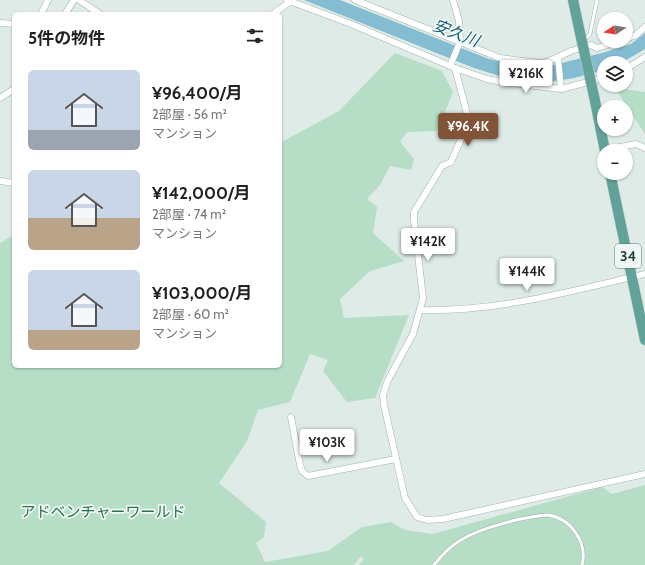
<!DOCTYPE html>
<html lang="ja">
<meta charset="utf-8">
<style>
:root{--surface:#fff;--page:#f2f2f2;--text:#222;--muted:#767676;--accent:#815337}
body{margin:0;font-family:Cabin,"Noto Sans JP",sans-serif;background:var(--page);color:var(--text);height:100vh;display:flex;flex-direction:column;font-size:15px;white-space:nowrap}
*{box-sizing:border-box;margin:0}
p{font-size:13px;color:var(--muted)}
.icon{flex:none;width:22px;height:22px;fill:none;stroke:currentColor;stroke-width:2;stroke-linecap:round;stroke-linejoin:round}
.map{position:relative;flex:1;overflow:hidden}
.side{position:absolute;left:12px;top:12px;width:270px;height:356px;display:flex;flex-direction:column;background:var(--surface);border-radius:6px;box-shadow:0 1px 3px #0004}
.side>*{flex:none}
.needle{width:26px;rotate:258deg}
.controls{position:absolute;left:597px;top:12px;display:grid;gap:8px}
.controls a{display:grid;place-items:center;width:36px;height:36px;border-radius:50%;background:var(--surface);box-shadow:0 1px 3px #0004;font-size:20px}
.price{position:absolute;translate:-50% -34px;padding:0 9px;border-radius:4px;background:#fff;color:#222;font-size:13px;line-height:26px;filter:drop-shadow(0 1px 2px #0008)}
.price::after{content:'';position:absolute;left:50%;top:24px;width:12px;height:9px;margin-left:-6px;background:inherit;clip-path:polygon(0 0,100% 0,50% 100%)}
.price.on{background:var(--accent);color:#fff}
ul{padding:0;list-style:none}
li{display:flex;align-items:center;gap:12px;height:100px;padding:0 16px}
li span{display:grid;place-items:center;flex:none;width:112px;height:80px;border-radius:6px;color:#555}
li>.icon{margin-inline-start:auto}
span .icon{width:48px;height:48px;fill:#fffc;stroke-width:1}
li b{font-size:17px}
h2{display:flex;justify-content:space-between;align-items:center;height:48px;padding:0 16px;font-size:17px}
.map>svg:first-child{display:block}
.green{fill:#b6ddc5}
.water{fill:#84bcd2}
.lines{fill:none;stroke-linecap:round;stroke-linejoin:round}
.lane-casing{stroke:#a1b3af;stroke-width:4}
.street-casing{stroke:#a1b3af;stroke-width:7}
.primary-casing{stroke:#c0c8c7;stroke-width:11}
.lane{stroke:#fff;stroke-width:3}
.street{stroke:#fff;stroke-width:6}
.primary{stroke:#61a299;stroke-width:10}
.primary-bridge-casing{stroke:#c0c8c7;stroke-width:11;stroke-linecap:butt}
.primary-bridge{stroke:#61a299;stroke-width:10}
.labels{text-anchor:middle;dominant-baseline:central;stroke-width:3.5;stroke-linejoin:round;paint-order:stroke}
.shield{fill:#eff7f4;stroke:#5d7370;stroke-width:1}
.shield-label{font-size:14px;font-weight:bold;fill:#1f3b37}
.park-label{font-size:15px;fill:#28734e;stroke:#eff7f4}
.water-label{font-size:16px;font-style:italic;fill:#185c78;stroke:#eff7f4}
</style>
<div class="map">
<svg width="645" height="565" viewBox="0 0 645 565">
<rect width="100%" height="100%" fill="#deebe7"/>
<g class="green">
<polygon points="395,53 442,71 453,92 437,131 407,132 400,142 414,159 411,170 390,166 380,185 367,199 377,207 373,233 404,261 370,271 340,299 344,318 409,315 375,398 347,402 323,371 328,360 310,354 290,402 258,410 247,441 219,483 266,522 264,537 256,543 265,562 328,551 362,527 391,522 405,530 433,534 602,487 612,494 645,485 645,565 359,565 364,559 361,556 354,565 0,565 0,243 14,235 14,366 280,366 280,143 339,111"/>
<polygon points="615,88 645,92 645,134"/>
</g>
<polygon class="water" points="304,0 340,0 489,59 523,66 545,67 602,53 631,44 645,33 645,49 621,63 604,63 604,70 574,78 550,82 506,78 474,68"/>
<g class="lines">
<g class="lane-casing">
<g id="lane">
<polyline points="584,41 590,34 597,0"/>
<path d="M434 565C442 555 450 546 461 540 480 528 526 516 548 515 570 518 588 542 582 565"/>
</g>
</g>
<g class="street-casing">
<g id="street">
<polyline points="79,0 100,14"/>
<polyline points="287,0 351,24 455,68 487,79 509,83 561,89 604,78"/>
<polyline points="355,0 500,58 538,63 547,62 571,51 591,45 597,48 620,41"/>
<polyline points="41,14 48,0"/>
<polyline points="65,14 74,0"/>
<polyline points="273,14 292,0"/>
<polyline points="0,23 14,24"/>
<polyline points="626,39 636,35 645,27"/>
<polyline points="558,58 561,89"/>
<polyline points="450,66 460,42 459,21 453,0"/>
<polyline points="455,68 469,121 451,162 442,166 414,212 414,220 423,298 413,334 388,380 383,395 384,405 405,498 417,517 427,520 443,519 645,474"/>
<polyline points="626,69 645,57"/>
<polyline points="0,98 14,89"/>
<polyline points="605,150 636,144 645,148"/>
<polyline points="0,181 14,183"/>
<path d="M421 310C498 312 571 291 645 274"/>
<polyline points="291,417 300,465 302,471 308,476 396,459"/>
</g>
</g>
<g class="primary-casing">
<g id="primary">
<polyline points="573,0 580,33"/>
<polyline points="594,96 605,151"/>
<polyline points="610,173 645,340"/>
</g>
</g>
<use href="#lane" class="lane"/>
<use href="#street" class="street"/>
<use href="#primary" class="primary"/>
<g class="primary-bridge-casing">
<polyline id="primary-bridge" points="580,33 594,96"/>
</g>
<use href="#primary-bridge" class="primary-bridge"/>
</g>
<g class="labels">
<rect class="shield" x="615" y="244" width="26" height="24" rx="3"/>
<g class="shield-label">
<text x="628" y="256">34</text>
</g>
<g class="park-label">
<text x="103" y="512">アドベンチャーワールド</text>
</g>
<g class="water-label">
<text transform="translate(456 33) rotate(21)">安久川</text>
</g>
</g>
</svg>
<div class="controls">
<a><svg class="needle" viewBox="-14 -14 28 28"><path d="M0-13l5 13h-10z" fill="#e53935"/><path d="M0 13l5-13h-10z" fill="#767676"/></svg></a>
<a><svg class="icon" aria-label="layers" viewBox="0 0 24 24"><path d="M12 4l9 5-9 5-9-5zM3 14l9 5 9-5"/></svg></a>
<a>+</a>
<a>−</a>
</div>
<b class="price" style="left:526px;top:94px">¥216K</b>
<b class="price on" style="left:468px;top:147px">¥96.4K</b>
<b class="price" style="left:428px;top:262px">¥142K</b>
<b class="price" style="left:527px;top:292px">¥144K</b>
<b class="price" style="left:327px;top:463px">¥103K</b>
<section class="side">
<h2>5件の物件<svg class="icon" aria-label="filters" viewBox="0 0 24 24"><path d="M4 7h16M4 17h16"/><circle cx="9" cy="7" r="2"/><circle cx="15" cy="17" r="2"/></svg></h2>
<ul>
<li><span style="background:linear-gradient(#c9d6e8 75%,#9aa5b1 0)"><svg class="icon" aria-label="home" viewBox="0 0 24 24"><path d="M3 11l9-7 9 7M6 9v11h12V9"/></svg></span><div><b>¥96,400/月</b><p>2部屋 · 56 m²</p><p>マンション</p></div></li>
<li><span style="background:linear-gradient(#c9d6e8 60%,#b9a48a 0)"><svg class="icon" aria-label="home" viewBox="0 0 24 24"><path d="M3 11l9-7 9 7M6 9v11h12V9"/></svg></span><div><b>¥142,000/月</b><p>2部屋 · 74 m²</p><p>マンション</p></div></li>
<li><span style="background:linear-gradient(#c9d6e8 75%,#b9a48a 0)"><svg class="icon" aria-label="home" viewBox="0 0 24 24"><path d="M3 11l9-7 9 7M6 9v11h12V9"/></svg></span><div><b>¥103,000/月</b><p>2部屋 · 60 m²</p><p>マンション</p></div></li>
</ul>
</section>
</div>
